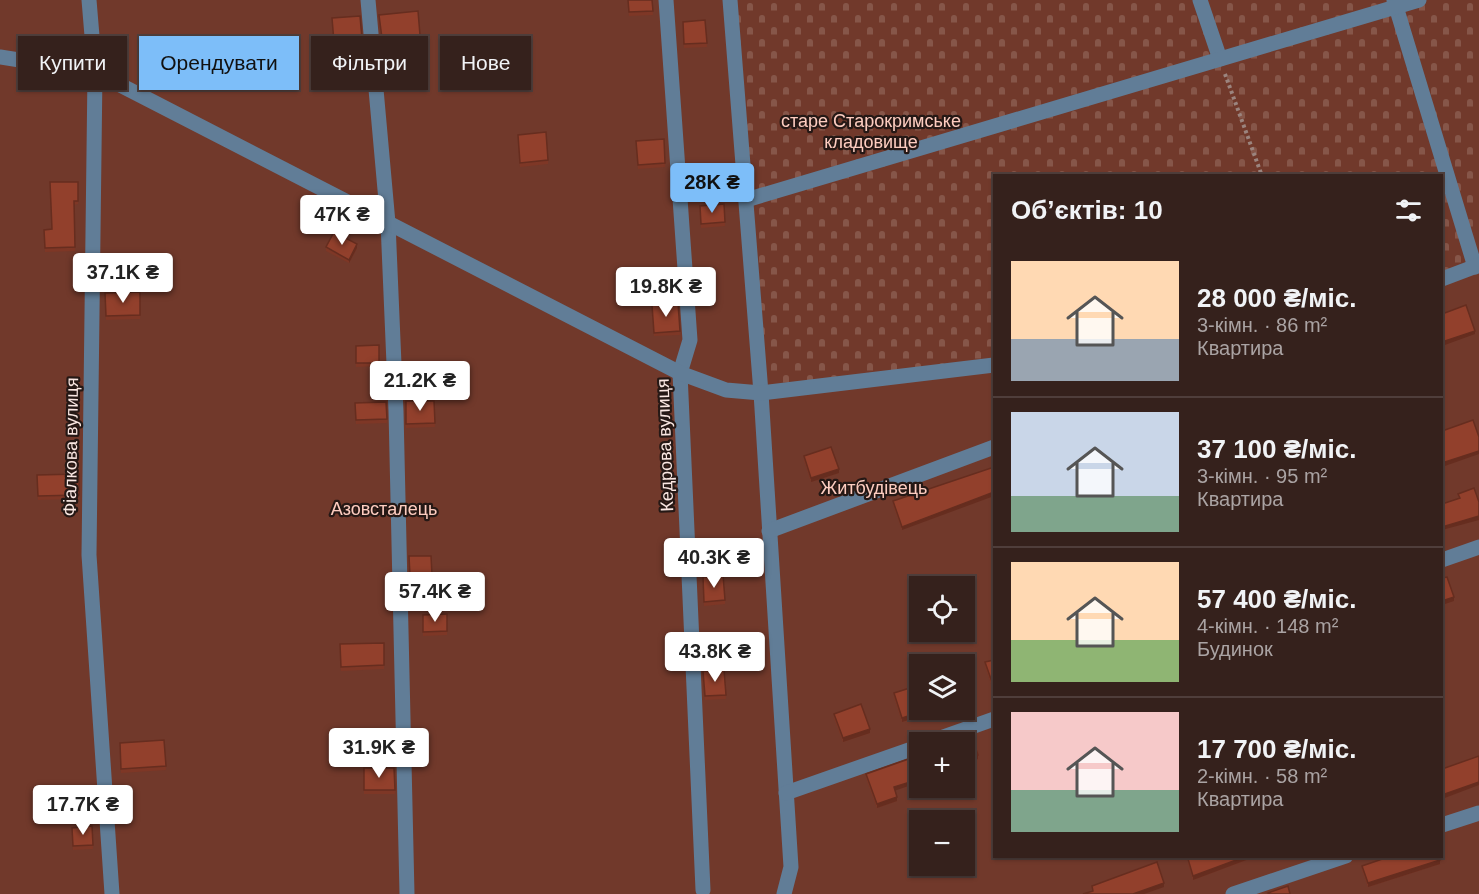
<!DOCTYPE html>
<html lang="uk">
<meta charset="utf-8">
<style>
:root{--surface:#35211c;--page:#402e29;--text:#f1f3f6;--muted:#aaa3a3;--line:#4f3e3b;--accent:#7dbef9}
body{margin:0;font-family:Helvetica,sans-serif;background:var(--page);color:var(--text);height:100vh;display:flex;flex-direction:column;font-size:22px;white-space:nowrap}
*{box-sizing:border-box;margin:0}
p{font-size:20px;color:var(--muted)}
.icon{flex:none;width:33px;height:33px;fill:none;stroke:currentColor;stroke-width:2;stroke-linecap:round;stroke-linejoin:round}
.map{position:relative;flex:1;overflow:hidden}
.details{position:absolute;left:993px;top:174px;width:450px;height:684px;display:flex;flex-direction:column;background:var(--surface);border-radius:0px;box-shadow:0 2px 4px #0004,0 0 0 2px var(--line)}
.details>*{flex:none}
.banner{position:absolute;left:18px;top:36px;width:570px;height:54px;display:flex;gap:12px}
.fabs{position:absolute;left:909px;top:576px;display:grid;gap:12px}
.fabs a{display:grid;place-items:center;width:66px;height:66px;border-radius:0px;background:var(--surface);box-shadow:0 2px 4px #0004,0 0 0 2px var(--line);font-size:30px}
.price{position:absolute;translate:-50% -51px;padding:0 14px;border-radius:6px;background:#fff;color:#222;font-size:20px;line-height:39px;filter:drop-shadow(0 2px 3px #0008)}
.price::after{content:'';position:absolute;left:50%;top:36px;width:18px;height:14px;margin-left:-9px;background:inherit;clip-path:polygon(0 0,100% 0,50% 100%)}
.price.active{background:var(--accent);color:#111}
ul{padding:0;list-style:none}
li{display:flex;align-items:center;gap:18px;height:150px;padding:0 18px}
li+li{border-top:2px solid var(--line)}
li span{display:grid;place-items:center;flex:none;width:168px;height:120px;border-radius:0px;color:#555}
li>.icon{margin-inline-start:auto}
span .icon{width:72px;height:72px;fill:#fffc;stroke-width:1}
li b{font-size:26px}
h2{display:flex;justify-content:space-between;align-items:center;height:72px;padding:0 18px;font-size:26px}
.tag{padding:0 21px;border-radius:0px;background:var(--surface);box-shadow:0 2px 4px #0004,0 0 0 2px var(--line);font-size:21px;line-height:54px}
.tag.active{background:var(--accent);color:#111}
.map>svg:first-child{display:block}
.green{fill:#71392b;fill-rule:evenodd}
.cemetery{fill:url(#cemetery-stones)}
.lines{fill:none;stroke-linecap:round;stroke-linejoin:round}
.path{stroke:#9b847e;stroke-width:4;stroke-dasharray:3 3;stroke-linecap:butt}
.minor{stroke:#617d97;stroke-width:15}
.wall{fill:#7e3726}
.shaded-wall{fill:#662d1f}
.building{fill:#92402c;stroke:#662d1f;stroke-width:1.5}
.labels{text-anchor:middle;dominant-baseline:central;stroke-width:4.5;stroke-linejoin:round;paint-order:stroke}
.park-label{font-size:18px;fill:#fecdc0;stroke:#251815}
.street-label{font-size:18px;fill:#fae7e2;stroke:#251815}
</style>
<div class="map">
<svg width="1479" height="894" viewBox="0 0 1479 894">
<defs>
<pattern id="cemetery-stones" width="16" height="16" patternUnits="userSpaceOnUse" patternTransform="scale(1.5)"><rect width="16" height="16" fill="#71392b"/><path d="M2 7V4a2 2 0 0 1 4 0v3zM10 15v-3a2 2 0 0 1 4 0v3z" fill="#865649"/></pattern>
</defs>
<rect width="100%" height="100%" fill="#472c25"/>
<path class="green" d="M0 0H730L994 365V856H1442V279L1479 265V894H0ZM920 586H964V632H920ZM920 664H964V710H920ZM920 742H964V788H920ZM920 820H964V866H920Z"/>
<polygon class="cemetery" points="730,0 1479,0 1479,265 1442,279 1442,176 994,176 994,365 761,393"/>
<g class="lines">
<polyline class="path" points="1225,74 1262,176"/>
<g class="minor">
<polyline points="89,0 95,72 89,555 112,894"/>
<polyline points="368,0 388,223 396,411 407,894"/>
<polyline points="666,0 690,340 680,373 703,890"/>
<polyline points="730,0 761,393 791,867 784,894"/>
<polyline points="1200,0 1220,59"/>
<polyline points="1394,0 1475,267"/>
<polyline points="0,57 95,72 680,373 726,390 761,393 994,365"/>
<polyline points="746,200 1419,0"/>
<polyline points="1442,279 1479,265"/>
<polyline points="769,531 994,447"/>
<polyline points="1442,560 1479,547"/>
<polyline points="929,742 994,719"/>
<polyline points="786,793 920,746"/>
<polyline points="1442,825 1479,813"/>
<polyline points="1233,894 1346,856"/>
</g>
</g>
<g class="wall">
<polygon points="628,0 652,0 653,15 629,16"/>
<polygon points="379,18 420,35 420,39 382,42"/>
<polygon points="705,20 707,47 684,48 683,22"/>
<polygon points="332,22 362,39 362,43 334,46"/>
<polygon points="518,139 548,160 548,164 520,167"/>
<polygon points="664,139 665,167 638,169 636,141"/>
<polygon points="78,182 78,204 74,205 75,251 45,252 44,230 52,229"/>
<polygon points="724,204 725,226 701,228 700,206"/>
<polygon points="326,247 357,248 349,263 326,251"/>
<polygon points="140,292 140,319 106,320 105,293"/>
<polygon points="678,303 680,335 654,336 652,305"/>
<polygon points="379,345 379,366 356,367 356,346"/>
<polygon points="406,401 434,401 435,427 406,428"/>
<polygon points="386,402 387,423 356,424 355,403"/>
<polygon points="804,456 839,473 811,482 804,460"/>
<polygon points="994,467 902,530 893,505 893,501"/>
<polygon points="79,474 79,499 38,500 37,475"/>
<polygon points="409,556 431,556 432,579 410,580"/>
<polygon points="703,577 725,600 725,604 704,606"/>
<polygon points="447,614 447,635 423,636 423,615"/>
<polygon points="384,643 384,669 341,671 340,644"/>
<polygon points="994,660 994,685 992,686 985,666 985,662"/>
<polygon points="724,670 726,699 705,700 703,671"/>
<polygon points="894,693 924,715 902,722 894,697"/>
<polygon points="834,714 870,733 843,742 834,718"/>
<polygon points="164,740 166,770 121,773 120,743"/>
<polygon points="364,768 394,768 395,794 364,794"/>
<polygon points="866,774 897,801 877,808 866,778"/>
<polygon points="92,826 93,849 73,850 72,828"/>
<polygon points="1194,856 1257,856 1193,880 1188,863 1188,859"/>
<polygon points="1440,864 1368,887 1362,870 1362,866"/>
</g>
<g class="shaded-wall">
<polygon points="357,244 357,248 349,263 349,260"/>
<polygon points="1475,331 1475,334 1442,346 1442,342"/>
<polygon points="1479,451 1479,454 1442,467 1442,463"/>
<polygon points="839,469 839,473 811,482 811,478"/>
<polygon points="994,492 994,496 902,530 902,527"/>
<polygon points="1479,516 1479,520 1442,530 1442,527"/>
<polygon points="1454,597 1454,601 1442,605 1442,601"/>
<polygon points="924,711 924,715 902,722 902,718"/>
<polygon points="870,729 870,733 843,742 843,738"/>
<polygon points="978,755 978,759 964,763 964,759"/>
<polygon points="920,779 920,782 894,791 894,787"/>
<polygon points="1479,782 1479,785 1442,799 1442,795"/>
<polygon points="897,797 897,801 877,808 877,804"/>
<polygon points="1247,856 1257,856 1193,880 1193,876"/>
<polygon points="1440,860 1440,864 1368,887 1368,883"/>
<polygon points="1164,883 1164,887 1144,894 1133,894"/>
</g>
<g class="building">
<polygon points="628,0 652,0 653,11 629,12"/>
<polygon points="418,11 420,35 382,38 379,15"/>
<polygon points="360,16 362,39 334,42 332,18"/>
<polygon points="705,20 707,43 684,44 683,22"/>
<polygon points="546,132 548,160 520,163 518,135"/>
<polygon points="664,139 665,163 638,165 636,141"/>
<polygon points="50,182 78,182 78,201 74,201 75,247 45,248 44,230 52,229"/>
<polygon points="724,204 725,222 701,224 700,206"/>
<polygon points="334,232 357,244 349,260 326,247"/>
<polygon points="140,292 140,315 106,316 105,293"/>
<polygon points="678,303 680,331 654,333 652,305"/>
<polygon points="1466,305 1475,331 1442,342 1442,314"/>
<polygon points="379,345 379,363 356,363 356,346"/>
<polygon points="406,401 434,401 435,423 406,424"/>
<polygon points="386,402 387,419 356,420 355,403"/>
<polygon points="1473,420 1479,437 1479,451 1442,463 1442,431"/>
<polygon points="831,447 839,469 811,478 804,456"/>
<polygon points="994,467 994,492 902,527 893,501"/>
<polygon points="79,474 79,495 38,496 37,475"/>
<polygon points="1474,488 1479,502 1479,516 1442,527 1442,504 1460,498 1458,494"/>
<polygon points="409,556 431,556 432,575 410,576"/>
<polygon points="723,575 725,600 704,602 703,577"/>
<polygon points="1447,577 1454,597 1442,601 1442,578"/>
<polygon points="447,614 447,631 423,632 423,615"/>
<polygon points="384,643 384,665 341,667 340,644"/>
<polygon points="994,660 994,681 992,682 985,662"/>
<polygon points="724,670 726,695 705,696 703,671"/>
<polygon points="916,686 920,698 920,710 923,710 924,711 902,718 894,693"/>
<polygon points="861,704 870,729 843,738 834,714"/>
<polygon points="971,735 978,755 964,759 964,742 954,742 954,741"/>
<polygon points="164,740 166,766 121,769 120,743"/>
<polygon points="920,755 920,779 894,787 897,797 877,804 866,774"/>
<polygon points="1479,756 1479,782 1442,795 1442,769"/>
<polygon points="364,768 394,768 395,790 364,790"/>
<polygon points="92,826 93,845 73,846 72,828"/>
<polygon points="1194,856 1247,856 1193,876 1188,859"/>
<polygon points="1391,856 1439,856 1440,860 1368,883 1362,866"/>
<polygon points="1157,862 1164,883 1133,894 1083,894 1093,891 1092,886"/>
<polygon points="1288,886 1290,894 1269,894 1268,893"/>
</g>
<g class="labels">
<g class="park-label">
<text x="871" y="121">старе Старокримське<tspan x="871" dy="21">кладовище</tspan></text>
<text x="874" y="488">Житбудівець</text>
<text x="384" y="509">Азовсталець</text>
</g>
<g class="street-label">
<text transform="translate(665 445) rotate(-92)">Кедрова вулиця</text>
<text transform="translate(71 447) rotate(-89)">Фіалкова вулиця</text>
</g>
</g>
</svg>
<div class="fabs">
<a><svg class="icon" aria-label="locate" viewBox="0 0 24 24"><circle cx="12" cy="12" r="6"/><path d="M12 2v4M12 18v4M2 12h4M18 12h4"/></svg></a>
<a><svg class="icon" aria-label="layers" viewBox="0 0 24 24"><path d="M12 4l9 5-9 5-9-5zM3 14l9 5 9-5"/></svg></a>
<a>+</a>
<a>−</a>
</div>
<b class="price active" style="left:712px;top:214px">28K ₴</b>
<b class="price" style="left:342px;top:246px">47K ₴</b>
<b class="price" style="left:123px;top:304px">37.1K ₴</b>
<b class="price" style="left:666px;top:318px">19.8K ₴</b>
<b class="price" style="left:420px;top:412px">21.2K ₴</b>
<b class="price" style="left:714px;top:589px">40.3K ₴</b>
<b class="price" style="left:435px;top:623px">57.4K ₴</b>
<b class="price" style="left:715px;top:683px">43.8K ₴</b>
<b class="price" style="left:379px;top:779px">31.9K ₴</b>
<b class="price" style="left:83px;top:836px">17.7K ₴</b>
<div class="banner">
<a class="tag">Купити</a>
<a class="tag active">Орендувати</a>
<a class="tag">Фільтри</a>
<a class="tag">Нове</a>
</div>
<section class="details">
<h2>Об’єктів: 10<svg class="icon" aria-label="filters" viewBox="0 0 24 24"><path d="M4 7h16M4 17h16"/><circle cx="9" cy="7" r="2"/><circle cx="15" cy="17" r="2"/></svg></h2>
<ul>
<li><span style="background:linear-gradient(#ffd9b3 65%,#9aa5b1 0)"><svg class="icon" aria-label="home" viewBox="0 0 24 24"><path d="M3 11l9-7 9 7M6 9v11h12V9"/></svg></span><div><b>28 000 ₴/міс.</b><p>3-кімн. · 86 m²</p><p>Квартира</p></div></li>
<li><span style="background:linear-gradient(#c9d6e8 70%,#7fa58c 0)"><svg class="icon" aria-label="home" viewBox="0 0 24 24"><path d="M3 11l9-7 9 7M6 9v11h12V9"/></svg></span><div><b>37 100 ₴/міс.</b><p>3-кімн. · 95 m²</p><p>Квартира</p></div></li>
<li><span style="background:linear-gradient(#ffd9b3 65%,#8fb573 0)"><svg class="icon" aria-label="home" viewBox="0 0 24 24"><path d="M3 11l9-7 9 7M6 9v11h12V9"/></svg></span><div><b>57 400 ₴/міс.</b><p>4-кімн. · 148 m²</p><p>Будинок</p></div></li>
<li><span style="background:linear-gradient(#f6c9c9 65%,#7fa58c 0)"><svg class="icon" aria-label="home" viewBox="0 0 24 24"><path d="M3 11l9-7 9 7M6 9v11h12V9"/></svg></span><div><b>17 700 ₴/міс.</b><p>2-кімн. · 58 m²</p><p>Квартира</p></div></li>
</ul>
</section>
</div>
